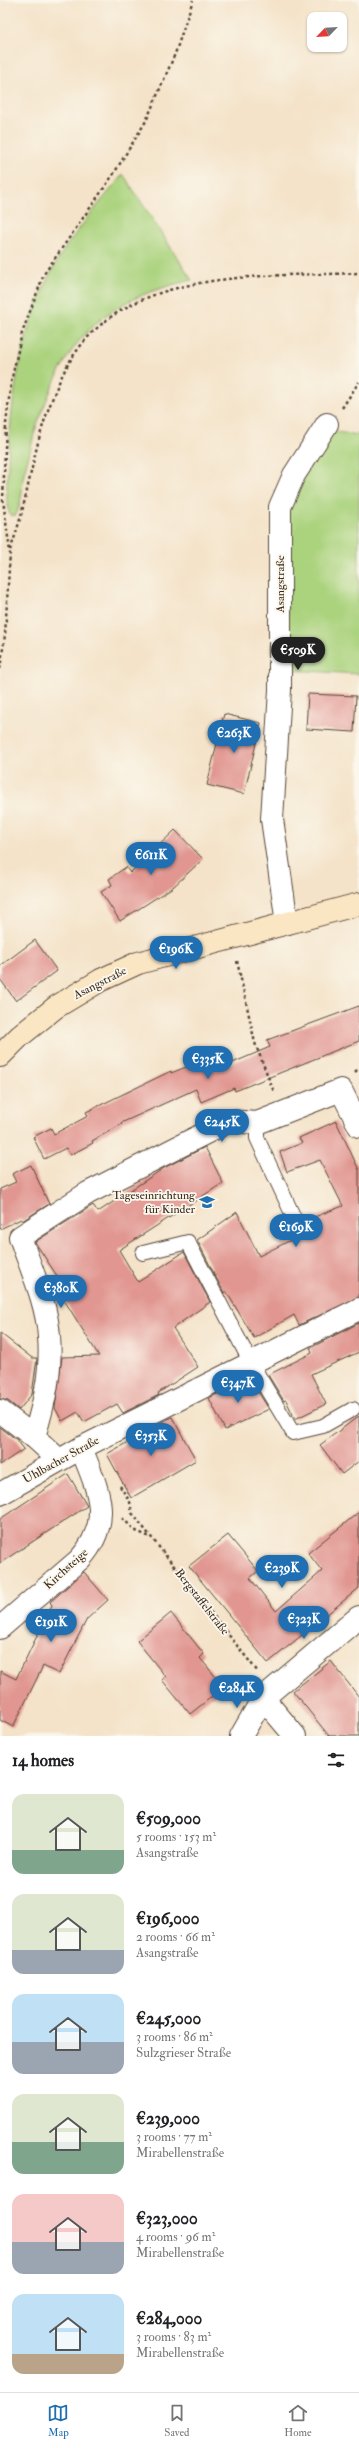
<!DOCTYPE html>
<meta charset="utf-8">
<style>
:root{--surface:#fff;--page:#f2f2f2;--text:#202124;--muted:#757577;--line:#e0e0e0;--accent:#1f6fb2}
body{margin:0;font-family:"IM FELL Double Pica",serif;background:var(--page);color:var(--text);height:100vh;display:flex;flex-direction:column;font-size:15px;white-space:nowrap}
*{box-sizing:border-box;margin:0}
p{font-size:13px;color:var(--muted)}
.icon{flex:none;width:22px;height:22px;fill:none;stroke:currentColor;stroke-width:2;stroke-linecap:round;stroke-linejoin:round}
.map{position:relative;height:1736px;overflow:hidden}
.side{display:flex;flex-direction:column;background:var(--surface);flex:1}
.side>*{flex:none}
.needle{width:26px;rotate:245deg}
.buttons{position:absolute;left:307px;top:12px;display:grid;gap:8px}
.buttons a{display:grid;place-items:center;width:40px;height:40px;border-radius:8px;background:var(--surface);box-shadow:0 1px 3px #0004;font-size:20px}
.price{position:absolute;translate:-50% -34px;padding:0 9px;border-radius:14px;background:var(--accent);color:#fff;font-size:13px;line-height:26px;filter:drop-shadow(0 1px 2px #0008)}
.price::after{content:'';position:absolute;left:50%;top:24px;width:12px;height:9px;margin-left:-6px;background:inherit;clip-path:polygon(0 0,100% 0,50% 100%)}
.price.selected{background:#222;color:#fff}
ul{padding:0;list-style:none}
li{display:flex;align-items:center;gap:12px;height:100px;padding:0 12px}
li span{display:grid;place-items:center;flex:none;width:112px;height:80px;border-radius:12px;color:#555}
li>.icon{margin-inline-start:auto}
span .icon{width:48px;height:48px;fill:#fffc;stroke-width:1}
li b{font-size:17px}
h2{display:flex;justify-content:space-between;align-items:center;height:48px;padding:0 12px;font-size:17px}
.menu{display:flex;justify-content:space-around;align-items:center;height:56px;border-top:1px solid var(--line);background:var(--surface);font-size:11px;color:var(--muted)}
.menu a{display:grid;justify-items:center;gap:2px}
.menu .selected{color:var(--accent)}
.map>svg:first-child{display:block}
.green{fill:#abd37e;stroke:#737e4e}
.building{fill:#e19691}
.lines{fill:none;stroke-linecap:round;stroke-linejoin:round}
.lane-casing{stroke:#574638;stroke-width:16}
.street-casing{stroke:#574638;stroke-width:24}
.secondary-casing{stroke:#574638;stroke-width:24}
.path{stroke:#574638;stroke-width:2.5;stroke-dasharray:3 3;stroke-linecap:butt}
.lane{stroke:#fff;stroke-width:14}
.street{stroke:#fff;stroke-width:22}
.secondary{stroke:#fbe6c4;stroke-width:22}
.labels{text-anchor:middle;dominant-baseline:central;stroke-width:3.5;stroke-linejoin:round;paint-order:stroke}
.street-label{font-size:12px;fill:#3b2a1e;stroke:#fbf7ec}
.poi-label{font-size:12px;fill:#3b2a1e;stroke:#fbf7ec;text-anchor:end}
</style>
<div class="map">
<svg width="359" height="1736" viewBox="0 0 359 1736">
<rect width="100%" height="100%" fill="#fbf7ec"/>
<filter id="ink" filterUnits="userSpaceOnUse"><feTurbulence type="fractalNoise" baseFrequency=".025" numOctaves="2"/><feDisplacementMap in="SourceGraphic" scale="8" xChannelSelector="R" yChannelSelector="G"/><feConvolveMatrix kernelMatrix="1 2 1 2 8 2 1 2 1" color-interpolation-filters="sRGB"/></filter>
<filter id="wash" filterUnits="userSpaceOnUse"><feTurbulence type="fractalNoise" baseFrequency=".012" numOctaves="4" result="noise"/><feDisplacementMap in="SourceGraphic" scale="16" xChannelSelector="R" yChannelSelector="G"/><feGaussianBlur stdDeviation="0.9" result="paint"/><feColorMatrix in="noise" values="0 0 0 0 0 0 0 0 0 0 0 0 0 0 0 0 0 1.4 0 .05"/><feComposite in="paint" operator="in"/></filter>
<g filter="url(#wash)">
<rect width="100%" height="100%" fill="#f4e3c9"/>
<g class="green">
<path d="M123 174 192 280C121 296 78 323 50 392 44 407 37 422 33 438 31 450 27 461 24 473 22 487 22 502 16 515L11 516C4 507 8 475 8 463 11 392 23 318 60 256 78 227 102 201 123 174Z"/>
<polygon points="329,431 359,435 359,674 288,670 286,510"/>
</g>
<g id="blocks">
<g class="building">
<polygon points="308,694 356,696 354,732 306,729"/>
<polygon points="224,714 261,723 244,794 207,785"/>
<polygon points="175,830 203,859 173,887 120,921 101,892 112,885 109,879 126,867 130,873"/>
<polygon points="35,940 57,971 16,1001 0,979 0,966"/>
<polygon points="359,1006 359,1041 235,1091 234,1088 201,1102 196,1089 121,1123 122,1124 92,1141 93,1143 70,1155 66,1148 44,1159 33,1137 51,1128 54,1134 88,1116 86,1112 171,1071 171,1073 211,1057 216,1070 270,1047 267,1040"/>
<polygon points="336,1121 359,1170 359,1297 299,1325 294,1315 254,1338 226,1291 224,1293 197,1240 237,1212 259,1256 313,1229 309,1219 343,1206 320,1160 287,1172 280,1152 302,1143 299,1138"/>
<polygon points="205,1147 223,1183 119,1250 138,1282 184,1252 210,1302 173,1328 198,1367 158,1393 159,1395 123,1413 117,1404 84,1422 78,1412 62,1421 55,1408 62,1357 99,1356 51,1279 57,1276 35,1242 93,1205 98,1212 164,1168"/>
<polygon points="31,1165 49,1204 22,1221 21,1219 0,1229 0,1189 16,1182 12,1174"/>
<polygon points="359,1323 359,1352 311,1374 326,1404 295,1419 286,1400 284,1401 268,1375 312,1353 310,1348"/>
<polygon points="0,1333 32,1358 37,1358 32,1394 19,1410 8,1401 0,1399"/>
<polygon points="249,1378 269,1409 225,1430 209,1398"/>
<polygon points="359,1416 359,1461 342,1474 320,1445"/>
<polygon points="172,1417 196,1460 131,1498 107,1454 137,1437 136,1435"/>
<polygon points="0,1427 17,1440 24,1449 0,1465"/>
<polygon points="68,1474 87,1506 0,1563 0,1519"/>
<polygon points="359,1512 359,1588 268,1663 189,1566 228,1535 258,1571 250,1578 276,1611 322,1571 308,1553"/>
<polygon points="84,1572 108,1600 87,1619 59,1674 43,1666 13,1727 0,1720 0,1671 16,1679 52,1605 50,1602"/>
<polygon points="171,1613 204,1654 200,1658 224,1687 190,1714 162,1680 166,1677 137,1641"/>
<polygon points="331,1661 359,1697 359,1736 329,1736 293,1691"/>
</g>
</g>
</g>
<g filter="url(#ink)">
<use href="#blocks" fill-opacity="0" stroke="#574638" stroke-width="1"/>
<g class="lines">
<g class="lane-casing">
<g id="lane">
<polyline points="257,1123 257,1138 296,1222"/>
<polyline points="143,1253 188,1242 251,1363 293,1433 323,1426 353,1409"/>
</g>
</g>
<g class="street-casing">
<g id="street">
<polyline points="287,923 272,819 280,690 280,507 294,475 327,424"/>
<polyline points="0,1411 34,1437 59,1460"/>
<path d="M34 1437C44 1404 52 1371 49 1337 47 1303 31 1269 20 1237L88 1193 229 1121 257 1123 341 1090 359 1126"/>
<polyline points="0,1494 81,1448 359,1309"/>
<path d="M0 1628 80 1559C114 1521 98 1490 81 1448"/>
<polyline points="263,1698 295,1736"/>
<polyline points="241,1736 263,1698 359,1617"/>
</g>
</g>
<g class="secondary-casing">
<polyline id="secondary" points="0,1056 20,1036 56,1007 101,980 138,963 359,904"/>
</g>
<g class="path">
<polyline points="342,408 359,382"/>
<path d="M10 550C27 506 31 458 47 413 55 391 64 367 79 348 139 267 270 277 359 273"/>
<polyline points="0,669 5,635 10,552 3,500 6,424 11,382 22,333 44,274 113,175 146,121 175,54 193,0"/>
<polyline points="237,961 255,1043 274,1092"/>
<polyline points="355,1072 359,1068"/>
<polyline points="120,1486 130,1502 132,1513 258,1672"/>
<polyline points="122,1518 136,1531 150,1537"/>
</g>
<use href="#lane" class="lane"/>
<use href="#street" class="street"/>
<use href="#secondary" class="secondary"/>
</g>
</g>
<defs>
<g id="school-bare" transform="scale(1.2)"><path d="M0-5L7-2L0 1L-7-2ZM-4 1L0 2.5L4 1V4Q0 6-4 4Z" fill="#1f6fb2" stroke="#fbf7ec" stroke-width="2.5" paint-order="stroke"/></g>
</defs>
<g fill-rule="evenodd">
<use href="#school-bare" x="207" y="1202"/>
</g>
<g class="labels">
<g class="street-label">
<text transform="translate(280 584) rotate(-90)">Asangstraße</text>
<text transform="translate(100 983) rotate(-27)">Asangstraße</text>
<text transform="translate(61 1460) rotate(-29)">Uhlbacher Straße</text>
<text transform="translate(66 1569) rotate(-42)">Kirchsteige</text>
<text transform="translate(202 1602) rotate(52)">Bergstaffelstraße</text>
</g>
<g class="poi-label">
<text x="195" y="1195">Tageseinrichtung<tspan x="195" dy="14">für Kinder</tspan></text>
</g>
</g>
</svg>
<div class="buttons">
<a><svg class="needle" viewBox="-14 -14 28 28"><path d="M0-13l5 13h-10z" fill="#e53935"/><path d="M0 13l5-13h-10z" fill="#757577"/></svg></a>
</div>
<b class="price selected" style="left:298px;top:671px">€509K</b>
<b class="price" style="left:234px;top:754px">€263K</b>
<b class="price" style="left:151px;top:876px">€611K</b>
<b class="price" style="left:176px;top:970px">€196K</b>
<b class="price" style="left:208px;top:1080px">€335K</b>
<b class="price" style="left:222px;top:1143px">€245K</b>
<b class="price" style="left:296px;top:1248px">€169K</b>
<b class="price" style="left:61px;top:1309px">€380K</b>
<b class="price" style="left:238px;top:1404px">€347K</b>
<b class="price" style="left:151px;top:1457px">€353K</b>
<b class="price" style="left:282px;top:1589px">€239K</b>
<b class="price" style="left:304px;top:1640px">€323K</b>
<b class="price" style="left:51px;top:1643px">€191K</b>
<b class="price" style="left:237px;top:1709px">€284K</b>
</div>
<section class="side">
<h2>14 homes<svg class="icon" aria-label="filters" viewBox="0 0 24 24"><path d="M4 7h16M4 17h16"/><circle cx="9" cy="7" r="2"/><circle cx="15" cy="17" r="2"/></svg></h2>
<ul>
<li><span style="background:linear-gradient(#dfe7d0 70%,#7fa58c 0)"><svg class="icon" aria-label="home" viewBox="0 0 24 24"><path d="M3 11l9-7 9 7M6 9v11h12V9"/></svg></span><div><b>€509,000</b><p>5 rooms · 153 m²</p><p>Asangstraße</p></div></li>
<li><span style="background:linear-gradient(#dfe7d0 70%,#9aa5b1 0)"><svg class="icon" aria-label="home" viewBox="0 0 24 24"><path d="M3 11l9-7 9 7M6 9v11h12V9"/></svg></span><div><b>€196,000</b><p>2 rooms · 66 m²</p><p>Asangstraße</p></div></li>
<li><span style="background:linear-gradient(#bfe0f5 60%,#9aa5b1 0)"><svg class="icon" aria-label="home" viewBox="0 0 24 24"><path d="M3 11l9-7 9 7M6 9v11h12V9"/></svg></span><div><b>€245,000</b><p>3 rooms · 86 m²</p><p>Sulzgrieser Straße</p></div></li>
<li><span style="background:linear-gradient(#dfe7d0 60%,#7fa58c 0)"><svg class="icon" aria-label="home" viewBox="0 0 24 24"><path d="M3 11l9-7 9 7M6 9v11h12V9"/></svg></span><div><b>€239,000</b><p>3 rooms · 77 m²</p><p>Mirabellenstraße</p></div></li>
<li><span style="background:linear-gradient(#f6c9c9 60%,#9aa5b1 0)"><svg class="icon" aria-label="home" viewBox="0 0 24 24"><path d="M3 11l9-7 9 7M6 9v11h12V9"/></svg></span><div><b>€323,000</b><p>4 rooms · 96 m²</p><p>Mirabellenstraße</p></div></li>
<li><span style="background:linear-gradient(#bfe0f5 75%,#b9a48a 0)"><svg class="icon" aria-label="home" viewBox="0 0 24 24"><path d="M3 11l9-7 9 7M6 9v11h12V9"/></svg></span><div><b>€284,000</b><p>3 rooms · 83 m²</p><p>Mirabellenstraße</p></div></li>
</ul>
</section>
<nav class="menu">
<a class="selected"><svg class="icon" aria-label="map" viewBox="0 0 24 24"><path d="M3 6l6-2 6 2 6-2v14l-6 2-6-2-6 2zM9 4v14M15 6v14"/></svg>Map</a>
<a><svg class="icon" aria-label="saved" viewBox="0 0 24 24"><path d="M7 4h10v16l-5-4-5 4z"/></svg>Saved</a>
<a><svg class="icon" aria-label="home" viewBox="0 0 24 24"><path d="M3 11l9-7 9 7M6 9v11h12V9"/></svg>Home</a>
</nav>
